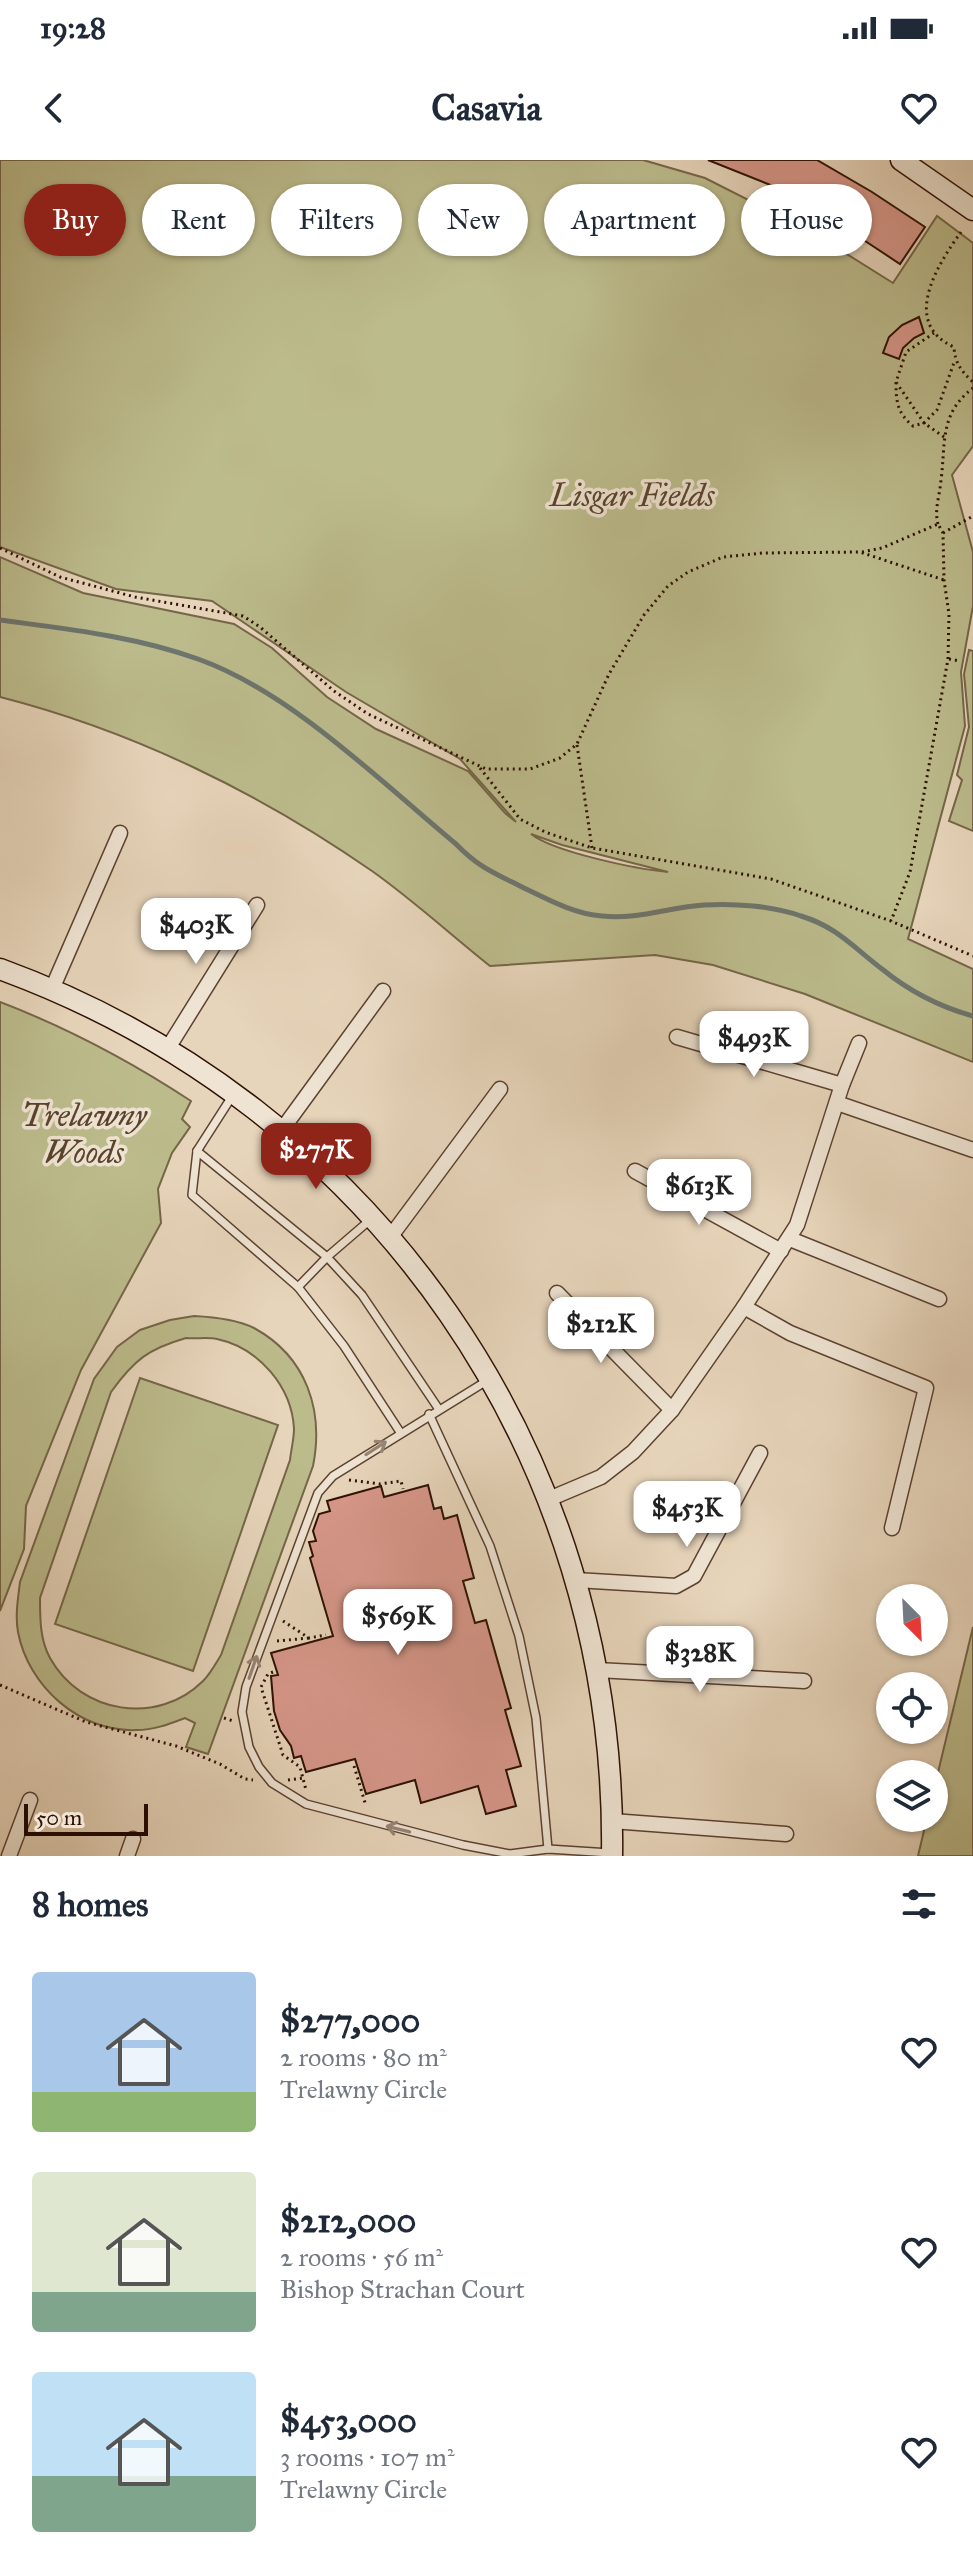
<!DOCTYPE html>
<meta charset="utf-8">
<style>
:root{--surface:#fff;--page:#f2f2f3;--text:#1f2937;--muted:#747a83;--accent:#8f2418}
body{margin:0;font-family:"IM FELL Great Primer",serif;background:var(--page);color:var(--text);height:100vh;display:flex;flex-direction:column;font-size:30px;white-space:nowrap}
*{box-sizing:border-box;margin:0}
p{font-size:26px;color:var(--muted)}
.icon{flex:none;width:44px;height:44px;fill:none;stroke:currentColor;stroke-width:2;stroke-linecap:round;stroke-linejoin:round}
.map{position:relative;height:1696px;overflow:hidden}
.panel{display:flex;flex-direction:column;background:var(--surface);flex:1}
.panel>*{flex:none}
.hud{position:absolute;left:24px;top:24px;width:926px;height:72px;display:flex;gap:16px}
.needle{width:52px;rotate:156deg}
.fabs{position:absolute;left:876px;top:1424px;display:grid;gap:16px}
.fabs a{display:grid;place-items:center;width:72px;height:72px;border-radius:50%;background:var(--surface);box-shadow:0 2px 6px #0004;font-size:40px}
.scale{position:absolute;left:24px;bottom:20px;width:124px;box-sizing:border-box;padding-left:8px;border:4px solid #2e1003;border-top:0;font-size:22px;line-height:28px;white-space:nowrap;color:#2e1003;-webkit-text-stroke:6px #efe4d3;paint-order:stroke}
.price{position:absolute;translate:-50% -68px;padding:0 18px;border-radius:16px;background:#fff;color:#222;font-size:26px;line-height:52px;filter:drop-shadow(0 2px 4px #0008)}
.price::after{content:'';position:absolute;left:50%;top:48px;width:24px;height:18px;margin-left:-12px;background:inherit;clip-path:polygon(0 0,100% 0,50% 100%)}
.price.current{background:var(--accent);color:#fff}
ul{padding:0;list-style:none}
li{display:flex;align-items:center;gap:24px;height:200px;padding:0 32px}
li span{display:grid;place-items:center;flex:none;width:224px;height:160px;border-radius:8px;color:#555}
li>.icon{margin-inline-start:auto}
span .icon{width:96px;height:96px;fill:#fffc;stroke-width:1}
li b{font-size:34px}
h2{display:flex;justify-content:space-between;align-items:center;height:96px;padding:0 32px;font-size:34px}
.tag{padding:0 28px;border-radius:36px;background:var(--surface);box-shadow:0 2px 6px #0004;font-size:28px;line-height:72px}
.tag.current{background:var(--accent);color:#fff}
.status{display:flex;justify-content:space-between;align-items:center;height:56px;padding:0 40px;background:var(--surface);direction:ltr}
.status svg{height:22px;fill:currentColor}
header{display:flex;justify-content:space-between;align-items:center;height:104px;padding:0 32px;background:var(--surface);font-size:36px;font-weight:800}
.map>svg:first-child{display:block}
.green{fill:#bcbb8c;stroke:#756648;stroke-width:2;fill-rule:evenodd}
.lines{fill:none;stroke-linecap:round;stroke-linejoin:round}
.stream{stroke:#6d756d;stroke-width:5}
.building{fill:#d7978a;stroke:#2e1003;stroke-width:2}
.lane-casing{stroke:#5c4131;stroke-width:10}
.street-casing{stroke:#5c4131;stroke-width:17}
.secondary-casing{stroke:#2e1003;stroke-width:23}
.path{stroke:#2e1003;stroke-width:3;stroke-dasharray:2 4;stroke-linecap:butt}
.lane{stroke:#efe4d3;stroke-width:7}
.street{stroke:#efe4d3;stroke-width:14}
.secondary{stroke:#efe4d3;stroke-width:20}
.oneway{stroke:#988575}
.labels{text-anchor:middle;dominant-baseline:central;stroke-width:7;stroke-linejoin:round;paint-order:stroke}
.park-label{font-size:32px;font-style:italic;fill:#59432c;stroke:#efe4d3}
</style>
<div class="status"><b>19:28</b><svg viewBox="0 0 49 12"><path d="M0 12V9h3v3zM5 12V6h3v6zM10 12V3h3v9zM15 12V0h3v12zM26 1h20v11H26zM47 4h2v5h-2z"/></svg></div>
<header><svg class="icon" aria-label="back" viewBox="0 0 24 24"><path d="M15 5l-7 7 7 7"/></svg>Casavia<svg class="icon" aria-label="heart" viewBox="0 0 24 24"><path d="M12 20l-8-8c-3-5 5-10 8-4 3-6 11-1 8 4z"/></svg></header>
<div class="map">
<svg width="973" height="1696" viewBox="0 0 973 1696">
<rect width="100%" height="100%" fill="#e7d5bb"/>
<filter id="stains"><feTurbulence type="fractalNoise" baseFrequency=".0025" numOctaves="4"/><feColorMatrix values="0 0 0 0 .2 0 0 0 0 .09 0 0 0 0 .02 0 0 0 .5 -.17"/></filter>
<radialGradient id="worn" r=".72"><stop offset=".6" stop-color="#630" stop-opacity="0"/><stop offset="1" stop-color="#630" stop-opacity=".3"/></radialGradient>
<g class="green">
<path d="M0 0H643L705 18 810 71 893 123 937 56 973 83V286L952 315 973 392V446L961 512 965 566 908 779 973 809V902L805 834 713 805 655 795 490 806C451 775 413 740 372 711 260 633 133 571 0 537V397L83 433 234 464 272 488 327 537 376 569 468 611 505 653 516 662 460 599 346 532 212 441 116 429 0 387ZM531 674 562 685 668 712C636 709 554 692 531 674Z"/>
<polygon points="969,490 973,491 973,671 949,661 962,620 957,615 969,567 964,514"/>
<path d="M0 842C68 868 130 901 191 941L182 959 190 967 172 993 158 1029 161 1063 81 1210 26 1346 24 1389 0 1451Z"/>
<path d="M194 1156C214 1157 236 1159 254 1168 307 1197 324 1251 313 1306L208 1594 186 1587 195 1563 185 1558C169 1564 154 1570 137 1570 80 1573 28 1526 18 1472 15 1455 18 1439 20 1422L94 1219 117 1187 140 1170 170 1160ZM186 1178C196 1179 208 1177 217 1179 259 1188 292 1227 294 1269 294 1279 291 1290 290 1300L221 1495C216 1503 210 1514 203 1521 158 1566 81 1554 50 1498 40 1480 40 1459 40 1438L111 1232C134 1200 148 1189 186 1178Z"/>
<polygon points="140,1218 278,1265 193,1511 55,1464"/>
<polygon points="973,1467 973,1696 918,1696 927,1658 934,1658 934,1629"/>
</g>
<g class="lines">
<path class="stream" d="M0 460C67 469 134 476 198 499 291 532 381 622 456 684 478 707 494 713 522 727 547 739 574 754 602 756 637 760 670 747 704 745 735 743 772 746 801 756 837 767 853 787 882 809 909 831 940 847 973 856"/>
</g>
<g class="building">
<polygon points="708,0 817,0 872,32 925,67 900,104 853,73 856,67 828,51 825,55 777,30 778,28"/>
<polygon points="919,157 924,173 914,178 903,188 899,199 883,193 889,177 902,165"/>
<polygon points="428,1325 434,1349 441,1347 444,1359 457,1355 474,1418 463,1421 475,1463 486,1460 511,1548 505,1550 521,1606 506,1610 516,1646 486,1654 478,1626 421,1643 415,1620 366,1634 355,1599 306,1612 301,1596 294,1598 291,1586 280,1570 274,1551 271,1516 278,1515 271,1493 333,1476 310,1398 313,1396 309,1382 316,1381 313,1371 319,1354 330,1351 327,1341 381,1326 384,1337"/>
</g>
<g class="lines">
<g class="lane-casing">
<g id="lane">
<polyline points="231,938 197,991 192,1035 298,1127 344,1186 400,1272"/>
<polyline points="197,991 327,1097 362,1135 438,1248"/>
<polyline points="298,1127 327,1097 370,1060"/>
<polyline points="485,1222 333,1316 318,1333 246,1527 242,1552 249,1587 259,1607 272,1623 306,1644 463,1685 510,1694 548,1689 610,1693"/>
<polyline points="429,1254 490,1386 519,1476 536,1558 548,1689"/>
</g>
</g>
<g class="street-casing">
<g id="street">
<polyline points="52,829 120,673"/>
<polyline points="677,877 842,925"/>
<polyline points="168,888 257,745"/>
<polyline points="837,943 973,990"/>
<polyline points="281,971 383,831"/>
<polyline points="635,1011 781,1091"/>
<polyline points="391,1076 500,929"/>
<polyline points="790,1079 939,1139"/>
<polyline points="557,1133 672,1250"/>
<polyline points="744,1147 790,1173 926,1228 892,1368"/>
<polyline points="549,1339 601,1317 633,1292 672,1250 744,1147 797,1065 842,925 859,883"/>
<polyline points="576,1420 676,1426 694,1416 760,1293"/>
<polyline points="597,1510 804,1521"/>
<polyline points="612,1661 786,1674"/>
<polyline points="9,1696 30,1640"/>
<polyline points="127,1696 133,1679"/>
</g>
</g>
<g class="secondary-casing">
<g id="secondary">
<polyline points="901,0 973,50"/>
<path d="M0 809C375 946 618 1297 612 1696"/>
</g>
</g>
<g class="path">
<path d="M961 72C938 104 900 163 954 187 955 203 961 211 973 222"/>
<path d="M896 222C896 241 897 253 913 266L924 263 896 222 906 192 934 173"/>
<polyline points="944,277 924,263 937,250 955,200"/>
<path d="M938 364C934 349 940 335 941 320 946 283 939 254 973 228"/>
<polyline points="943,373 973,356"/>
<polyline points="0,388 60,417 135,437 243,456 260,467 334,531 368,554 486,609 530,609 560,598 577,584 609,514 644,455 668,426 688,412 723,397 763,393 860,392 944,420"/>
<polyline points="862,392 882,388 938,364 943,373 944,420 949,454 948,499 910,712 891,761"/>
<polyline points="949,499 960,501"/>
<polyline points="577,585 592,688"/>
<polyline points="480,608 520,659 545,672 592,688 771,719 891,761 973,796"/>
<polyline points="349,1320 380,1324 401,1321 403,1329"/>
<polyline points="283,1461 309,1478 326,1475"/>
<polyline points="277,1481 309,1478"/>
<polyline points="273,1512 268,1514 261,1527 283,1595 300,1607 306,1630"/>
<polyline points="0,1525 86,1562 176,1586 220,1604 245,1619 253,1620"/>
<polyline points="224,1558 233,1561"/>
<polyline points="354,1606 366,1646"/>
<polyline points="288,1620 303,1618"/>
</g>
<use href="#lane" class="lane"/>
<use href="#street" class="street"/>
<use href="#secondary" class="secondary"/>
</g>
<defs><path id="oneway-shaft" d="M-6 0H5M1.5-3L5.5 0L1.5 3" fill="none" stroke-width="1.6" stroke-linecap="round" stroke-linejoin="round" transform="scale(2)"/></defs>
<g class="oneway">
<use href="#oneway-shaft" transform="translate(376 1288) rotate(-33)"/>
<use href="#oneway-shaft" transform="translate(253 1507) rotate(-71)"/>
<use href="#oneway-shaft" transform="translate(398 1669) rotate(-166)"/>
</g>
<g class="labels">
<g class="park-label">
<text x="632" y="335">Lisgar Fields</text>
<text x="84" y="955">Trelawny<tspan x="84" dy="37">Woods</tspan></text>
</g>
</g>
<rect width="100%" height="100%" filter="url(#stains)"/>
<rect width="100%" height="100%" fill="url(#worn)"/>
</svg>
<div class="fabs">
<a><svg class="needle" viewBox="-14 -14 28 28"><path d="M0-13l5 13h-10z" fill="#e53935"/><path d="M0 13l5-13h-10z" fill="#747a83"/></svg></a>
<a><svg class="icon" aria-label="locate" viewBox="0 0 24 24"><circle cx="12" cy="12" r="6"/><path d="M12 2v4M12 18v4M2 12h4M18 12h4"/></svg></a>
<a><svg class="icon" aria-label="layers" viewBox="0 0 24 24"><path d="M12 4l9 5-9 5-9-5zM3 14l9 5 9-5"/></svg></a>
</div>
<div class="scale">50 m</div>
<b class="price" style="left:196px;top:806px">$403K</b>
<b class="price" style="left:754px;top:919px">$493K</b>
<b class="price current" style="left:316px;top:1031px">$277K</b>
<b class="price" style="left:699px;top:1067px">$613K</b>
<b class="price" style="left:601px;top:1205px">$212K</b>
<b class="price" style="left:687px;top:1389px">$453K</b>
<b class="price" style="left:398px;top:1497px">$569K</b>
<b class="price" style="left:700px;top:1534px">$328K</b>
<div class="hud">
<a class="tag current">Buy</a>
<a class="tag">Rent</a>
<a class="tag">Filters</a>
<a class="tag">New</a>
<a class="tag">Apartment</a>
<a class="tag">House</a>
</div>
</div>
<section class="panel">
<h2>8 homes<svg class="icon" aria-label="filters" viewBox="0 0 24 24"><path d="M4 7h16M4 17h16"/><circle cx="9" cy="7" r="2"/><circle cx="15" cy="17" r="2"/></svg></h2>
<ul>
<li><span style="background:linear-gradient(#a9c7e8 75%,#8fb573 0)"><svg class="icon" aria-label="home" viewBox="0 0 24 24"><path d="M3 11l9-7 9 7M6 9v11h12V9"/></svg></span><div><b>$277,000</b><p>2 rooms · 80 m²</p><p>Trelawny Circle</p></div><svg class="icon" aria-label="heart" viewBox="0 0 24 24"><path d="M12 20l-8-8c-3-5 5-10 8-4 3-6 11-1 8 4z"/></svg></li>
<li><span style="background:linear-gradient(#dfe7d0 75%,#7fa58c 0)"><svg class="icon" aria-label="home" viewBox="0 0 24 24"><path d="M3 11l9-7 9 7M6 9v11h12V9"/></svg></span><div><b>$212,000</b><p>2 rooms · 56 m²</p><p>Bishop Strachan Court</p></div><svg class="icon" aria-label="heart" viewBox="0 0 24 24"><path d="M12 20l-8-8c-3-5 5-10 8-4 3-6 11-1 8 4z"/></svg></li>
<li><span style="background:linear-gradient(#bfe0f5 65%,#7fa58c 0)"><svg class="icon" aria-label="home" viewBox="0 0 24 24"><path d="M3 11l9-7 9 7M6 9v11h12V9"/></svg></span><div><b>$453,000</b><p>3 rooms · 107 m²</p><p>Trelawny Circle</p></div><svg class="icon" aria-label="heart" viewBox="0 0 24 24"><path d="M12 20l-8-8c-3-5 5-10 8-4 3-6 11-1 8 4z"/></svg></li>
</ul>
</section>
